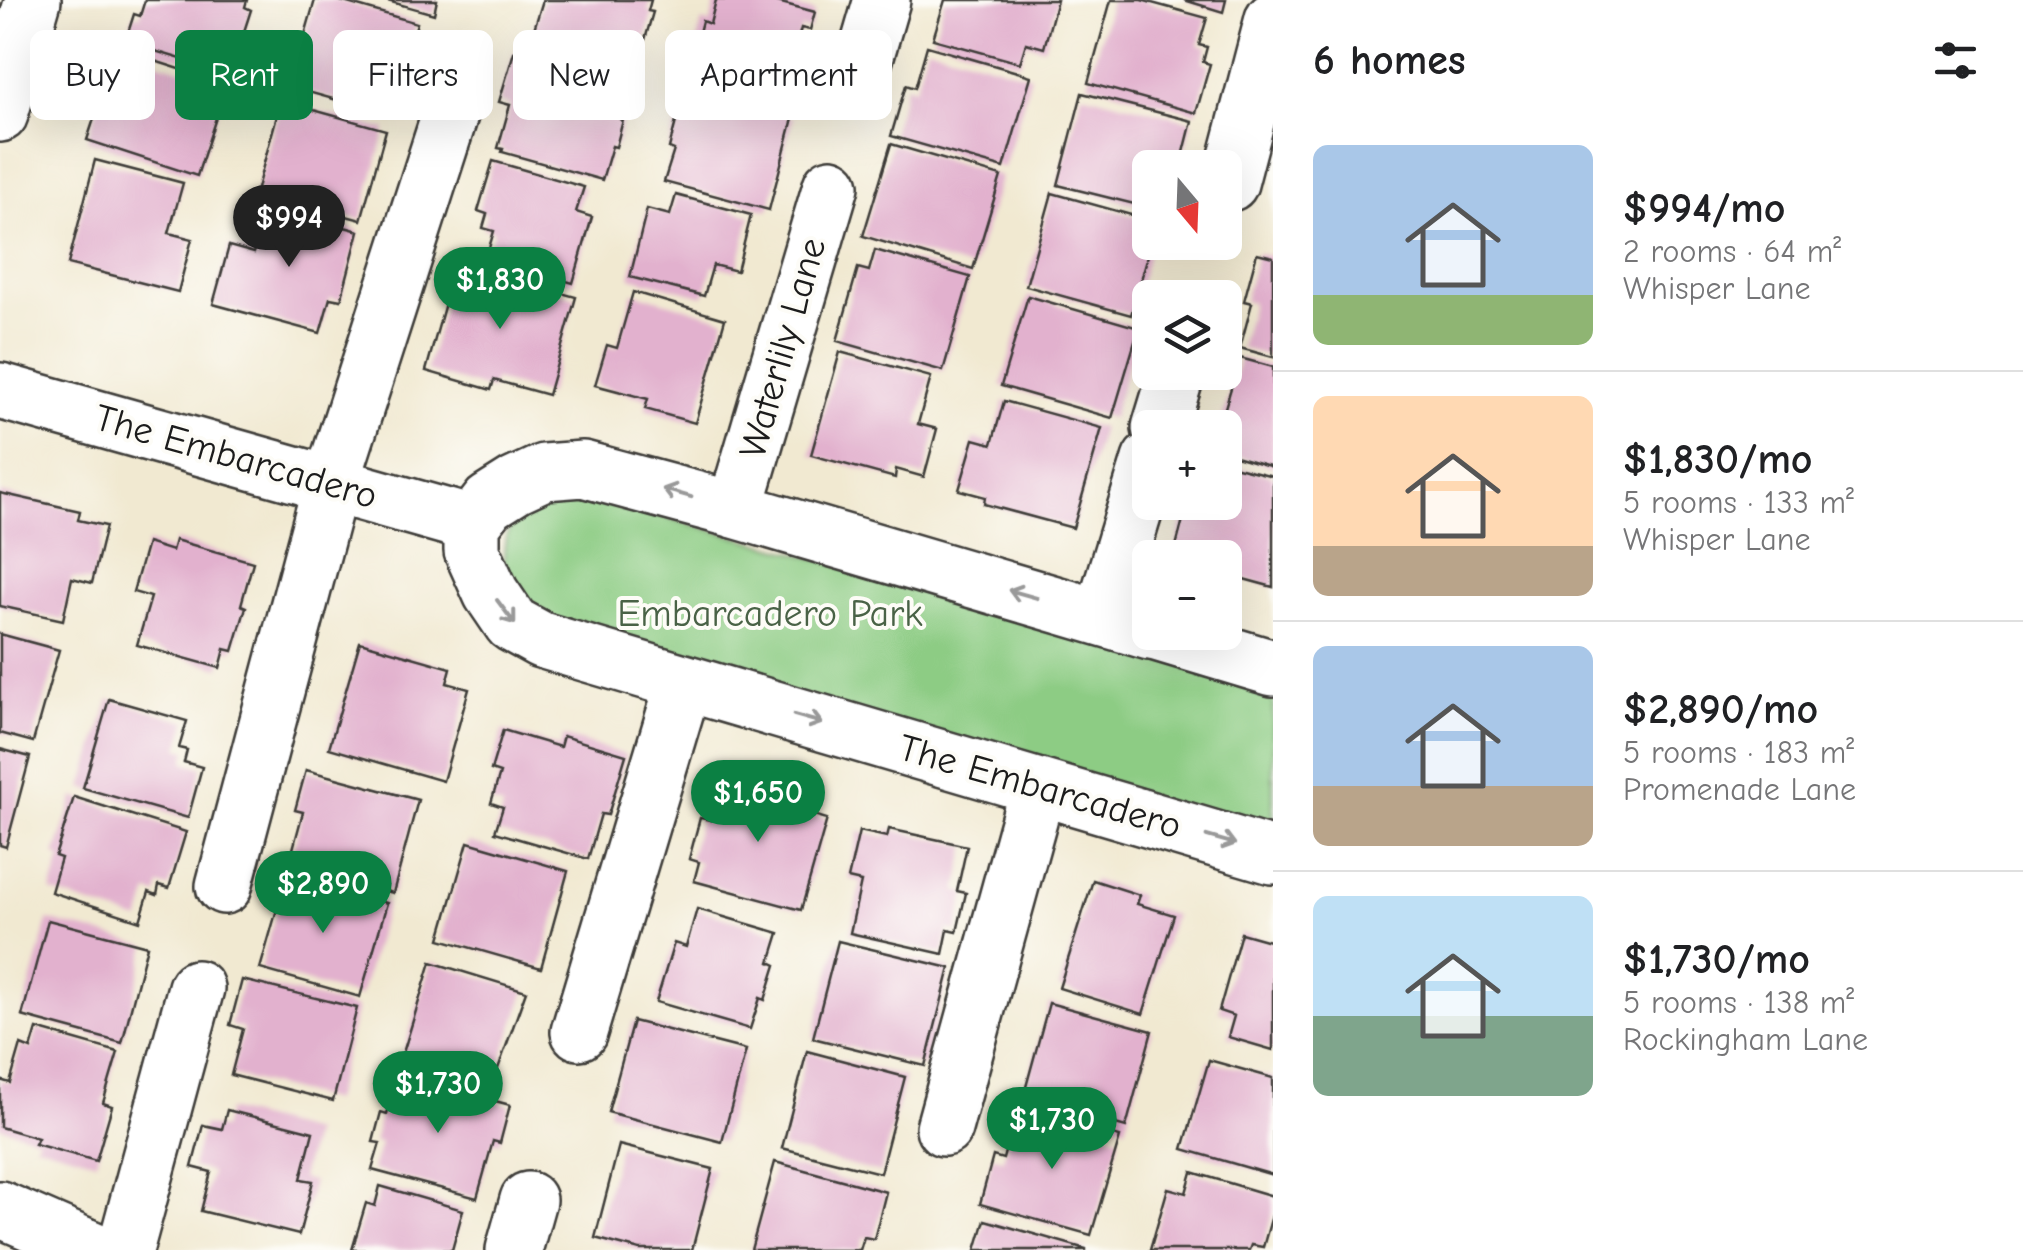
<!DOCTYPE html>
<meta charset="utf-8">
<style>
:root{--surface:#fff;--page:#f6f6f6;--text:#202124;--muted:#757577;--line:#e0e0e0;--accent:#0b8043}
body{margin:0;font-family:"Comic Neue",sans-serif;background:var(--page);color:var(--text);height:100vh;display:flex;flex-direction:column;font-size:38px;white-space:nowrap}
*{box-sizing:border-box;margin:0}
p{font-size:32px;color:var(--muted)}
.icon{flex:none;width:55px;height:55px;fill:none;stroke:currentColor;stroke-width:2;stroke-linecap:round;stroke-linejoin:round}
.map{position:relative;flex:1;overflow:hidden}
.details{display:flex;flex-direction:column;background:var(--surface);width:750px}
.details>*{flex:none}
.guide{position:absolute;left:30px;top:30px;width:950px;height:90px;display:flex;gap:20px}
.needle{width:65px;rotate:161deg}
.buttons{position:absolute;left:1132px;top:150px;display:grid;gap:20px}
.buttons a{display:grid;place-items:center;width:110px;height:110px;border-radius:15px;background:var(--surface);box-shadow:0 10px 40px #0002;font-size:50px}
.price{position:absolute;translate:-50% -85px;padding:0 22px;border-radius:35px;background:var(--accent);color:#fff;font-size:32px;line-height:65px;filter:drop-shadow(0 2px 5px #0008)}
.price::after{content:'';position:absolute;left:50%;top:60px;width:30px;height:22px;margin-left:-15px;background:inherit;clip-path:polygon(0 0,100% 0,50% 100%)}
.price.selected{background:#222;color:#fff}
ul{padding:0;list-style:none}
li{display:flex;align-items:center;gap:30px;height:250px;padding:0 40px}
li+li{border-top:2px solid var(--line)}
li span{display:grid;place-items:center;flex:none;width:280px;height:200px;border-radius:15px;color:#555}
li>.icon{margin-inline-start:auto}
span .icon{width:120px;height:120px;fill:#fffc;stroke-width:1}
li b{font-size:42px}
h2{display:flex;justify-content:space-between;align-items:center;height:120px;padding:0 40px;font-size:42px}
.pill{padding:0 35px;border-radius:15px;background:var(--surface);box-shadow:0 10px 40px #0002;font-size:35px;line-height:90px}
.pill.selected{background:var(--accent);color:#fff}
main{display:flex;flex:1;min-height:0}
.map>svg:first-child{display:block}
.green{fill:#8dcc84;stroke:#547450;stroke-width:2.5}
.building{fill:#e2b1ce}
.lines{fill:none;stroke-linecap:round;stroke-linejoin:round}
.minor-casing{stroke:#3c3b37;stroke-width:60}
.minor{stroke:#fff;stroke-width:55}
.oneway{stroke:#999}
.labels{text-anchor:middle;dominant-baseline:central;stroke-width:8;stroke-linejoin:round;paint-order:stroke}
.street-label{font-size:38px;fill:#1c1c1c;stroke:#fdfcf7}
.park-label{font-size:38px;fill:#496246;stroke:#fdfcf7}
</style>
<main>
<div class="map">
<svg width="1273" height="1250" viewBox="0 0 1273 1250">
<rect width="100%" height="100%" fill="#fdfcf7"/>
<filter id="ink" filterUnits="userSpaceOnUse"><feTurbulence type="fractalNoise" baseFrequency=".01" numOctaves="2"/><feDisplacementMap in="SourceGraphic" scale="20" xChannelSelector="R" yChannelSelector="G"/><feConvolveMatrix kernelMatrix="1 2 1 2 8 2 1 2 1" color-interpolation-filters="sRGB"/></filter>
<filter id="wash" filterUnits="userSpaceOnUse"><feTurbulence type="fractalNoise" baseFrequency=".0048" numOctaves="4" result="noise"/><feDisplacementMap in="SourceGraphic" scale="40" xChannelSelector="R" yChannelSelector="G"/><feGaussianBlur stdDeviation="2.25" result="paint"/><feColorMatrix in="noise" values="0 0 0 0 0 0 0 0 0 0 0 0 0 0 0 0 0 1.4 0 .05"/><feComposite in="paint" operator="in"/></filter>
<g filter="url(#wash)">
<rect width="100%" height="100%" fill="#f1e9d1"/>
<polygon class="green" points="559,488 1273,684 1273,835 540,620 504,566 504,549 506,536 520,511"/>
<g id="blocks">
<g class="building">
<polygon points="145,0 247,0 245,7 251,10 240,44 236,43 227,73 125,42 134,14 140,16"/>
<polygon points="315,0 337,0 417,23 390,115 290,87"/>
<polygon points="384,0 437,0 434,14"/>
<polygon points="543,0 651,0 648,11 653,12 642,50 637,48 630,72 544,47 546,43 531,39"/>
<polygon points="716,0 770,0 815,12 810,30 801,28 780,107 692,83 700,54 694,52 702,21 710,24"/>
<polygon points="945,0 1057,0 1044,48 1026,43 1020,63 933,39"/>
<polygon points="1111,0 1141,0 1207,18 1199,45 1207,47 1203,62 1210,64 1196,113 1088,83"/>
<polygon points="1184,0 1226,0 1223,12"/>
<polygon points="927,46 1031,76 1004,168 891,136 906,85 915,88"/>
<polygon points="117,49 227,84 197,176 87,140"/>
<polygon points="514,52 629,85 620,119 623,120 616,147 612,146 602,180 502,152 503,149 498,148 510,105 499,102"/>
<polygon points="689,90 793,118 769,210 664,182 674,150 669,148 678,114 683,115"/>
<polygon points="1082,93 1192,121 1180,168 1150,168 1150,208 1058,185"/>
<polygon points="281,101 386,130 361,220 256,192"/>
<polygon points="891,144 1001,176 973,269 863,236"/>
<polygon points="95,160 183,183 169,233 192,239 178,292 68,264"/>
<polygon points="493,161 584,187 576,212 592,217 573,283 486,258 494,231 483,228 487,214 478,211"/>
<polygon points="1052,193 1146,219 1139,245 1150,248 1131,315 1026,286"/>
<polygon points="676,195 751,215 737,271 713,265 704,296 630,277 647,209 670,215"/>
<polygon points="267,206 359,231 341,300 330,298 320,333 213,304 229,246 254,253"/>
<polygon points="875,250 970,277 943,371 837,341 858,268 869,271"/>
<polygon points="1257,253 1273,257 1273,357 1240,348 1252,303 1244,301"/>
<polygon points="456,264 576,297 548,395 494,380 491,390 426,371"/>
<polygon points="633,292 725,319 695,423 645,409 648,399 595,385 607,345 617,348"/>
<polygon points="1028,296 1139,328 1112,418 1001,386"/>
<polygon points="840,352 931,377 918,424 937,429 924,477 896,469 895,478 811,455"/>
<polygon points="1240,358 1273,367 1273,467 1225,453 1225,428 1219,428"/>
<polygon points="1004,401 1102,428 1073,528 984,504 985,497 959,490 974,439 992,444"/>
<polygon points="1225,464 1273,476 1273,587 1225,574 1225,558 1173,558 1187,504 1200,508 1202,502 1225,502"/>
<polygon points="0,493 80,511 78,520 106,526 92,583 72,578 63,620 0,606"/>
<polygon points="175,540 253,562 241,605 246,607 233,651 225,649 220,668 137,645 151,597 133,592 147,543 172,551"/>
<polygon points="0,634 59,650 33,742 0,733"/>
<polygon points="360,642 451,668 447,683 469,689 443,781 329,748"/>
<polygon points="109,699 187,721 179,748 187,750 184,762 202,767 188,818 83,788"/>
<polygon points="503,730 560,747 563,736 626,755 608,815 601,814 588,859 495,832 503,807 491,803 500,773 491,770"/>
<polygon points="0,749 30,757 6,847 0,845"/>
<polygon points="306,770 418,800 393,893 289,864 303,812 295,810"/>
<polygon points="723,777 797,797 794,809 827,819 801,910 694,881 699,862 689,859 700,818 711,820"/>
<polygon points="74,797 186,832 169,888 159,885 157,895 149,892 140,921 51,892 61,858 55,856"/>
<polygon points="889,829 967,846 957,891 966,893 957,932 948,930 943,954 850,933 861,882 848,879 859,831 887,837"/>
<polygon points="468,842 568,871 541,968 440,939"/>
<polygon points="287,874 387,903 360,997 260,969"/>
<polygon points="1093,880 1140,895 1137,904 1174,915 1143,1014 1059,988"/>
<polygon points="697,909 779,933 770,962 776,965 765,1000 760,998 750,1029 656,1002 674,943 686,947"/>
<polygon points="48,920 147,946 122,1043 22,1016"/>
<polygon points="1241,933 1273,942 1273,1050 1228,1037 1234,1016 1219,1011"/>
<polygon points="838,941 950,968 925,1066 813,1038"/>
<polygon points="431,962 526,991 494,1080 403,1053"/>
<polygon points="242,980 357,1008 333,1101 231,1075 243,1029 230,1025"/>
<polygon points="1049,1003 1152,1031 1126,1127 1023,1098"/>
<polygon points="633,1021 746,1050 722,1142 608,1112"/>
<polygon points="37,1029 118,1052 103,1103 112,1106 96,1161 35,1144 38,1138 0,1127 0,1080 10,1083 21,1045 31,1049"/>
<polygon points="807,1051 905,1077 880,1173 782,1148"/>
<polygon points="1209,1060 1273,1078 1273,1175 1183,1149"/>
<polygon points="398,1075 510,1105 500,1143 493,1141 477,1198 372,1170 380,1143 373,1142 381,1112 387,1114"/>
<polygon points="1017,1108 1120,1137 1091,1235 980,1204 993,1156 1003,1159"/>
<polygon points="227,1110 313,1132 301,1179 313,1181 299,1235 201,1211 211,1172 192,1167 203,1125 222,1129"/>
<polygon points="619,1145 713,1169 692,1250 640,1250 595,1238"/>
<polygon points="775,1162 886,1192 874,1239 864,1237 860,1250 751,1250"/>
<polygon points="1192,1172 1273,1196 1273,1212 1263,1247 1251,1245 1249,1250 1150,1250 1168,1188 1186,1193"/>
<polygon points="380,1186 463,1210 452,1250 352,1250 366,1203 375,1206"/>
<polygon points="985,1220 1086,1249 1086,1250 976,1250"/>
</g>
</g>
</g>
<g filter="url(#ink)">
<use href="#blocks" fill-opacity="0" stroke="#3c3b37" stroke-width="2.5"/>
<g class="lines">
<g class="minor-casing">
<g id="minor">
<polyline points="861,72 882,0"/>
<polyline points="0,114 33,0"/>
<polyline points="1230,183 1273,19"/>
<polyline points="0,391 472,524"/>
<polyline points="1160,428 1177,372"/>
<polyline points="735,510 831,186"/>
<polyline points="1102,617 1150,460"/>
<polyline points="1150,632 735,510 583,469 544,472 516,485 489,502 472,524 472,551 491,593 512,624 541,640 1273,856"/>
<polyline points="1153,632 1273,668"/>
<polyline points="224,886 331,484 456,96"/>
<polyline points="579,1032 684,683"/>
<polyline points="944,1128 1038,787"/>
<polyline points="0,1209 94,1250"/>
<polyline points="125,1250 196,988"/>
<polyline points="514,1250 528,1200"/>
</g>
</g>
<use href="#minor" class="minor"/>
</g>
<defs><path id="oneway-shaft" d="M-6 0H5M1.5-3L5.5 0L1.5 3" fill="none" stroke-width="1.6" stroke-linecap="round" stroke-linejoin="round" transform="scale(2.5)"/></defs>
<g class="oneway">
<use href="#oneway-shaft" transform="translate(677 493) rotate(-164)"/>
<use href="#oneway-shaft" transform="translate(1023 594) rotate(-164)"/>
<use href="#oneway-shaft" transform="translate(506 612) rotate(53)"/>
<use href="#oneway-shaft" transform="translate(808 719) rotate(16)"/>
<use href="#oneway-shaft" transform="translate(1221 840) rotate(16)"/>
</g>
</g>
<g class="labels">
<g class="street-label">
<text transform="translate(783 348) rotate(-74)">Waterlily Lane</text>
<text transform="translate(236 457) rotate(16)">The Embarcadero</text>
<text transform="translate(1040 787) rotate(16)">The Embarcadero</text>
</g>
<g class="park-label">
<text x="770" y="614">Embarcadero Park</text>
</g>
</g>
</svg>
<div class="buttons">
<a><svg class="needle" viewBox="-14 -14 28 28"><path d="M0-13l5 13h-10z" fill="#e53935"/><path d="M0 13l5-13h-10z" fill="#757577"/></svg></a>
<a><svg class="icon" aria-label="layers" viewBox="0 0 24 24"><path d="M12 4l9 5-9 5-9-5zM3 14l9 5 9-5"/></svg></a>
<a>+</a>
<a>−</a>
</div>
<b class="price selected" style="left:289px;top:270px">$994</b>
<b class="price" style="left:500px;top:332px">$1,830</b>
<b class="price" style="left:758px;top:845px">$1,650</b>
<b class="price" style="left:323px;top:936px">$2,890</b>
<b class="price" style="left:438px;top:1136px">$1,730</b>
<b class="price" style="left:1052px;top:1172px">$1,730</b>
<div class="guide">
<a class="pill">Buy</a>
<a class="pill selected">Rent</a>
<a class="pill">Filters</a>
<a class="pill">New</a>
<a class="pill">Apartment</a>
</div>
</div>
<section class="details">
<h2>6 homes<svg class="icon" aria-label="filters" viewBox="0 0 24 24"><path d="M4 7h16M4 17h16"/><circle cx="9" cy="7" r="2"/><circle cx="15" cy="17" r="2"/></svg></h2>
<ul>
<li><span style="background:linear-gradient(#a9c7e8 75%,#8fb573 0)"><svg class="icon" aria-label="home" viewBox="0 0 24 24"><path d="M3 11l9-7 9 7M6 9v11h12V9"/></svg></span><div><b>$994/mo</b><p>2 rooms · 64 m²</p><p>Whisper Lane</p></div></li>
<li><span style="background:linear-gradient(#ffd9b3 75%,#b9a48a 0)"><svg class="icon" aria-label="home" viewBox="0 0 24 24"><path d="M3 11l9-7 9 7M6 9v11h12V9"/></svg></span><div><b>$1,830/mo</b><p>5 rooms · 133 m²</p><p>Whisper Lane</p></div></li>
<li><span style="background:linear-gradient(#a9c7e8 70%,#b9a48a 0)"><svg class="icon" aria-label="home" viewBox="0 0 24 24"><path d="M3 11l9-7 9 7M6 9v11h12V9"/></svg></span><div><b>$2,890/mo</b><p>5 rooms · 183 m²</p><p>Promenade Lane</p></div></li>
<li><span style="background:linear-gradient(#bfe0f5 60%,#7fa58c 0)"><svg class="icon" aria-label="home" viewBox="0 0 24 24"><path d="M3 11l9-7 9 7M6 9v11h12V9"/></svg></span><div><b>$1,730/mo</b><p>5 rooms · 138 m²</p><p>Rockingham Lane</p></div></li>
</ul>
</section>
</main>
